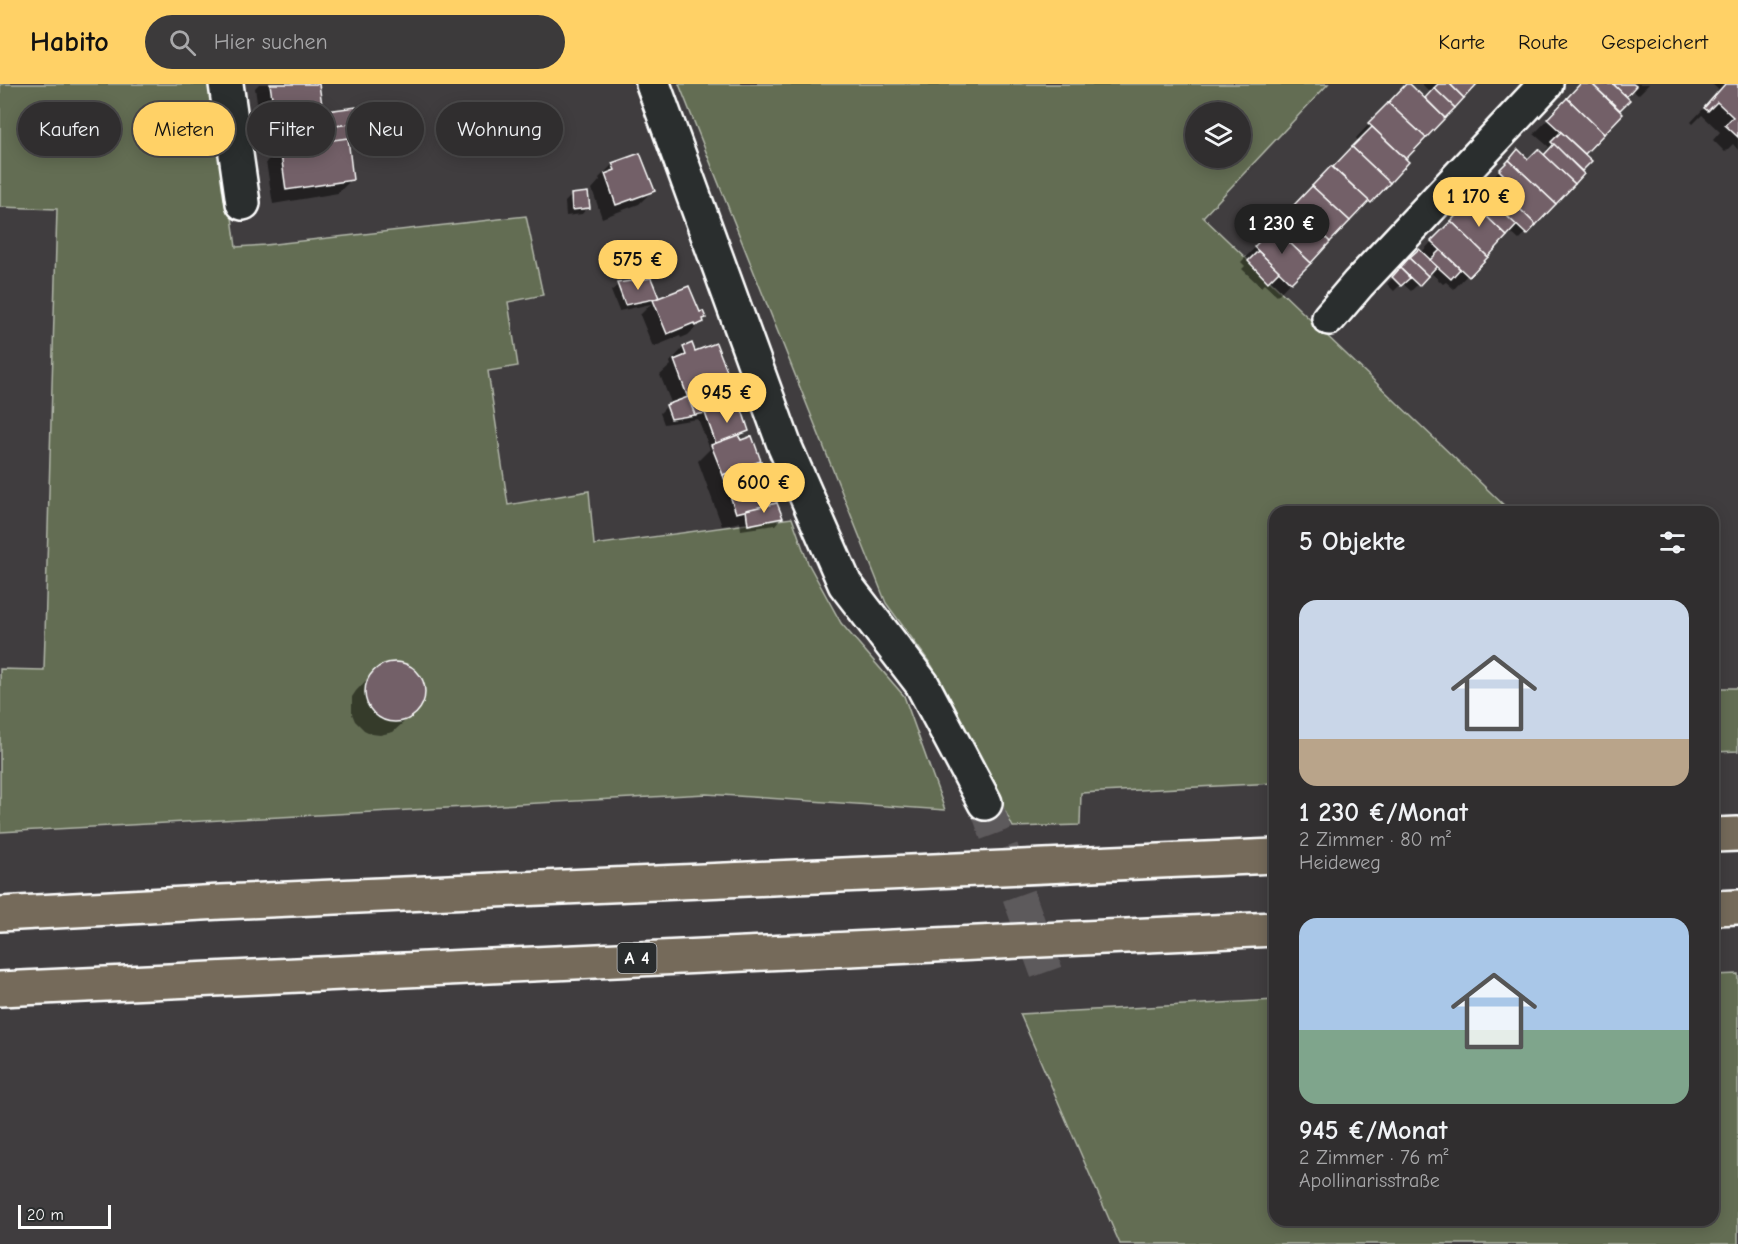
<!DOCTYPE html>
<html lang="de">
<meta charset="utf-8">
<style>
:root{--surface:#302e2f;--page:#3c3a3b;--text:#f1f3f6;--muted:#a8a8aa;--line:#4b4a4b;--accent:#ffd166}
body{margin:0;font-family:"Comic Neue",sans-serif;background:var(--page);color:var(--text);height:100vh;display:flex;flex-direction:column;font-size:22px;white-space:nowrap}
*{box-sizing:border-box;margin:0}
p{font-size:20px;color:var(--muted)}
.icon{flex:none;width:33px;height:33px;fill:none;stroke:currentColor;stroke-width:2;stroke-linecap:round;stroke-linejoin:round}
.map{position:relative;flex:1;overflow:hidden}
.drawer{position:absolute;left:1269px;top:422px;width:450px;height:720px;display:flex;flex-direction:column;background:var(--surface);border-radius:18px;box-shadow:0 3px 15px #0003,0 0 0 2px var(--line)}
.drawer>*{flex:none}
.top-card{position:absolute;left:18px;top:18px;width:570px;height:54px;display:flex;gap:12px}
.fabs{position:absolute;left:1185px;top:18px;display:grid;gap:12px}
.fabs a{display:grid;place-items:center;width:66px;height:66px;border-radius:50%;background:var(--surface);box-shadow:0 3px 15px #0003,0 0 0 2px var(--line);font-size:30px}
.scale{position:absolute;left:18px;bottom:15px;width:93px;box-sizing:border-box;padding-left:6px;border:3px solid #fff;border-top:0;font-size:16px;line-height:21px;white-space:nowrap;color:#fff;-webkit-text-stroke:4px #2a2d2e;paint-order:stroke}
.price{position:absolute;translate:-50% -51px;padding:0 14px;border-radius:21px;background:var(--accent);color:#111;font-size:20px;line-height:39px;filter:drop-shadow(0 2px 3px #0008)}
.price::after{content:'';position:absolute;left:50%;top:36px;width:18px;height:14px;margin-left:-9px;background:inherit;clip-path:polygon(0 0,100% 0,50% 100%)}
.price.selected{background:#222;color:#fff}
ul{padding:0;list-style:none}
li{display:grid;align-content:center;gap:12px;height:318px;padding:0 30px}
li span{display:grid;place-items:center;height:186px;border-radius:18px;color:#555}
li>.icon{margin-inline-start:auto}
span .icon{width:108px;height:108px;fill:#fffc;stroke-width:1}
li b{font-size:26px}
h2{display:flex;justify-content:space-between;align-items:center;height:72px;padding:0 30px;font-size:26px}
.pill{padding:0 21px;border-radius:27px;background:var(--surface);box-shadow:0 3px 15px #0003,0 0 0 2px var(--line);font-size:21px;line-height:54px}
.pill.selected{background:var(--accent);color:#111}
header{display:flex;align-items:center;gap:36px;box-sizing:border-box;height:84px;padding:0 30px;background:var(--accent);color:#111}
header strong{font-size:28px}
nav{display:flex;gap:33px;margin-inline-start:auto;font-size:21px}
.search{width:420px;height:54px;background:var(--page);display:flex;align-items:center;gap:15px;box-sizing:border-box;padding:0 21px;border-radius:33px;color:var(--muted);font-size:22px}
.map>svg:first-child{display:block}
.green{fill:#636d53;stroke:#b1b6a9;stroke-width:1.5;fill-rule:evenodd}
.shadow{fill:#0007}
.building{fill:#736168;stroke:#fff;stroke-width:1.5}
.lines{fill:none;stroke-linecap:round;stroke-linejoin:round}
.minor-tunnel{stroke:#5d5a5c;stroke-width:33;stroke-dasharray:33 16;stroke-linecap:butt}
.minor-casing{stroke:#fff;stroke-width:38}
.motorway-casing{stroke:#fff;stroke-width:38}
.minor{stroke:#2a2d2e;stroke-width:33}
.motorway{stroke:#746a5a;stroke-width:33}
.labels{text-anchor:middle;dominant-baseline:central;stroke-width:4.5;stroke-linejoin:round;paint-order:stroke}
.shield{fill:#2a2d2e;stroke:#bfc0c0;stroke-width:1.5}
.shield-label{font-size:18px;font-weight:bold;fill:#fff}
</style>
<header>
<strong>Habito</strong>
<div class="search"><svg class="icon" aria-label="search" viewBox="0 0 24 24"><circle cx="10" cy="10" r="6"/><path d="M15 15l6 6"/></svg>Hier suchen</div>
<nav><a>Karte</a><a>Route</a><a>Gespeichert</a></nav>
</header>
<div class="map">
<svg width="1738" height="1160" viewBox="0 0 1738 1160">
<rect width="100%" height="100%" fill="#403d3f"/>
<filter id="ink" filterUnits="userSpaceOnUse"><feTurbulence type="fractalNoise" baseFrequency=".0167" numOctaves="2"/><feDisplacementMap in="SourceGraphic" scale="12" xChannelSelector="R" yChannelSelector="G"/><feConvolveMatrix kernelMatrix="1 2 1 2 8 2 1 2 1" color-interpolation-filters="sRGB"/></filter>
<g filter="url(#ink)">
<g class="green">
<polygon points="0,0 214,0 236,163 265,161 526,132 543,211 508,218 518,282 488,287 508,421 589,407 594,461 792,434 808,479 841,539 904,612 945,726 706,710 0,748 0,585 44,586 57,125 0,123"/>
<path d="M679 0H1328L1203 133 1510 427 1275 428V699L1081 709 1080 741 1013 743 932 582 886 519ZM1196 28H1240V74H1196Z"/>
<polygon points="1713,604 1738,604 1738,667 1713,668"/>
<polygon points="1738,890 1738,1160 1120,1160 1020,930 1275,916 1275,1136 1713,1136 1713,891"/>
</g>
<g class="shadow">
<polygon points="259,0 317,0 322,29 358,53 351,60 347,60 352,95 338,109 273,120 266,78 280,64 317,60 313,35 308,41 261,47 255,4"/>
<polygon points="1422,0 1475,0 1404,75 1370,118 1356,131 1355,130 1277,212 1264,200 1261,203 1242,185 1245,182 1241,178 1318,98 1333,85 1359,58 1356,54 1394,14 1425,16 1431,9"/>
<polygon points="1582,0 1590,0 1593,2 1595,0 1649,0 1638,11 1631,5 1624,13 1628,16 1618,26 1621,30 1582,70 1590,77 1580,87 1582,90 1519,156 1509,147 1454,205 1446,198 1443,200 1430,188 1411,207 1402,199 1394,207 1387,200 1419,167 1421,169 1456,132 1480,128 1496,110 1486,100 1518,67 1528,77 1544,73 1549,68 1546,66 1549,63 1534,50"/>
<polygon points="1712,0 1738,0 1738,66 1733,60 1725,68 1713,56 1720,48 1702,31 1693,40 1691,38 1720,7"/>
<polygon points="613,80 653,106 639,120 602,134 592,105 600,96 599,94"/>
<polygon points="571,112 588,123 582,130 566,132 565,118"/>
<polygon points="650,195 658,215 699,230 702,237 688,251 681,254 680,252 653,263 640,231 651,220 619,227 611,207 618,201"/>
<polygon points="683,264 694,269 748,347 738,355 781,434 775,441 741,446 740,438 722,442 698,377 710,365 698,335 664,340 660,329 666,323 672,321 660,291 671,281 670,278"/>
<polygon points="387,581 403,581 416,590 423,600 422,616 417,626 393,648 380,651 372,650 364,646 355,637 352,630 352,613 356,607 376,586"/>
</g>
<g class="building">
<polygon points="270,0 319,0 323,28 275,34"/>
<polygon points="1406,0 1410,0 1445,34 1426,54 1388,19"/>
<polygon points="1438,0 1450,0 1464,14 1455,24 1434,4"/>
<polygon points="1450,0 1477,0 1464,14"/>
<polygon points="1580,0 1592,0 1623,30 1604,50 1567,14"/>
<polygon points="1613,0 1633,0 1636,2 1626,13"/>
<polygon points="1613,0 1630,16 1620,26 1593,1"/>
<polygon points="1725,0 1738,0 1738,53 1725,41 1733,33 1717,18 1708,27 1704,24"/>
<polygon points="1434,4 1455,24 1445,34 1425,14"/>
<polygon points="1567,14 1604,50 1585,70 1547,35"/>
<polygon points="1388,19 1426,54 1406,75 1368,39"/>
<polygon points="356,23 357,39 322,44 319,28"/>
<polygon points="357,39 359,54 323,57 322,44"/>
<polygon points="1372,43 1409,78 1390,99 1352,63"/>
<polygon points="1561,48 1592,77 1582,87 1551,58"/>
<polygon points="348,54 353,96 286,106 280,63"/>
<polygon points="1554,60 1584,90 1575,100 1544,71"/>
<polygon points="1352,63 1390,99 1371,119 1333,83"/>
<polygon points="1518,65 1528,75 1538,65 1575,100 1556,120 1509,76"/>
<polygon points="640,69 655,107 616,121 605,90 615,86 612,79"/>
<polygon points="1509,76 1556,120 1536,141 1499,106 1509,96 1499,86"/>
<polygon points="1331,82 1369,117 1350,137 1312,102"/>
<polygon points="1312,102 1350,137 1330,158 1293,122"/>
<polygon points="588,108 590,124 572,126 571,110"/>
<polygon points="1470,116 1507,152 1488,173 1451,137"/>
<polygon points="1489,116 1517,141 1507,152 1480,126"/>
<polygon points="1516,121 1536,141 1527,151 1506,131"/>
<polygon points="1293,122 1330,158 1311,179 1273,143"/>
<polygon points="1451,137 1488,173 1469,193 1431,157"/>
<polygon points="1273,143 1311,179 1291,199 1254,163"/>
<polygon points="1419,165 1437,182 1428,192 1409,174"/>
<polygon points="1440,166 1460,185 1451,195 1430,176"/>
<polygon points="1258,167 1279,187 1268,198 1248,177"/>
<polygon points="1409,174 1428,192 1419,202 1400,184"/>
<polygon points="1400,184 1410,194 1401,202 1392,193"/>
<polygon points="651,194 659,214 625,221 617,199"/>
<polygon points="689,202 700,228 703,227 706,234 703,235 704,238 695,242 694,239 667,250 653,216"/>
<polygon points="692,259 695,267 716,259 731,297 688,314 674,276 686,271 683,263"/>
<polygon points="731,297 741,323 695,331 688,314"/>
<polygon points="688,313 695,331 671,335 666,321"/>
<polygon points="741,323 749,347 716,360 705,329"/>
<polygon points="738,351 741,356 752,352 761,377 723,391 711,361"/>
<polygon points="761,377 777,419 736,429 723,391"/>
<polygon points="777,419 783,434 748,441 746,426"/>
<circle cx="395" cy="608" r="30"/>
</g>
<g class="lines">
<polyline class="minor-tunnel" points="985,719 1052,903"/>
<g class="minor-casing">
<g id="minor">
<polyline points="226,0 243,119"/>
<polyline points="653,0 785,363 845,500 922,600 985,719"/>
<polyline points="1329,234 1358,200 1546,0"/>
</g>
</g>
<g class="motorway-casing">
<g id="motorway">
<polyline points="1713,751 1738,750"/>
<polyline points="1713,824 1738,823"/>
<polyline points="0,830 221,818 1275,772"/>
<polyline points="0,905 1275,845"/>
</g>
</g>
<use href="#minor" class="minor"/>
<use href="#motorway" class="motorway"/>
</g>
</g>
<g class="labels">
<rect class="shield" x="617.5" y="859" width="39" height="30" rx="4.5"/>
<g class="shield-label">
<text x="637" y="874">A 4</text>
</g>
</g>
</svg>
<div class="fabs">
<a><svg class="icon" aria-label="layers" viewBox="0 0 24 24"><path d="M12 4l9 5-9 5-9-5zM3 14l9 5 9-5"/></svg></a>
</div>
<div class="scale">20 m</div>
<b class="price" style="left:1479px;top:144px">1 170 €</b>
<b class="price selected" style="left:1282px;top:171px">1 230 €</b>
<b class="price" style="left:638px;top:207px">575 €</b>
<b class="price" style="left:727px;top:340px">945 €</b>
<b class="price" style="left:764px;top:430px">600 €</b>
<div class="top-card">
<a class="pill">Kaufen</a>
<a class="pill selected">Mieten</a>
<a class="pill">Filter</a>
<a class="pill">Neu</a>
<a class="pill">Wohnung</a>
</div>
<section class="drawer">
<h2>5 Objekte<svg class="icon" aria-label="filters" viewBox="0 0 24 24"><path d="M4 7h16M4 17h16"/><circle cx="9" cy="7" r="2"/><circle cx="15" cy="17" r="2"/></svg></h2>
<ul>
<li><span style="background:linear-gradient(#c9d6e8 75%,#b9a48a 0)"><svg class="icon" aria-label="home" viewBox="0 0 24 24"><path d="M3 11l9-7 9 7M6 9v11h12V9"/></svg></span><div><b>1 230 €/Monat</b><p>2 Zimmer · 80 m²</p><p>Heideweg</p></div></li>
<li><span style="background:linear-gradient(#a9c7e8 60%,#7fa58c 0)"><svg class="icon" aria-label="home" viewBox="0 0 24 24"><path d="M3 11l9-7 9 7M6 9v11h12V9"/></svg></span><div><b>945 €/Monat</b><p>2 Zimmer · 76 m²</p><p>Apollinarisstraße</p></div></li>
</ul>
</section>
</div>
